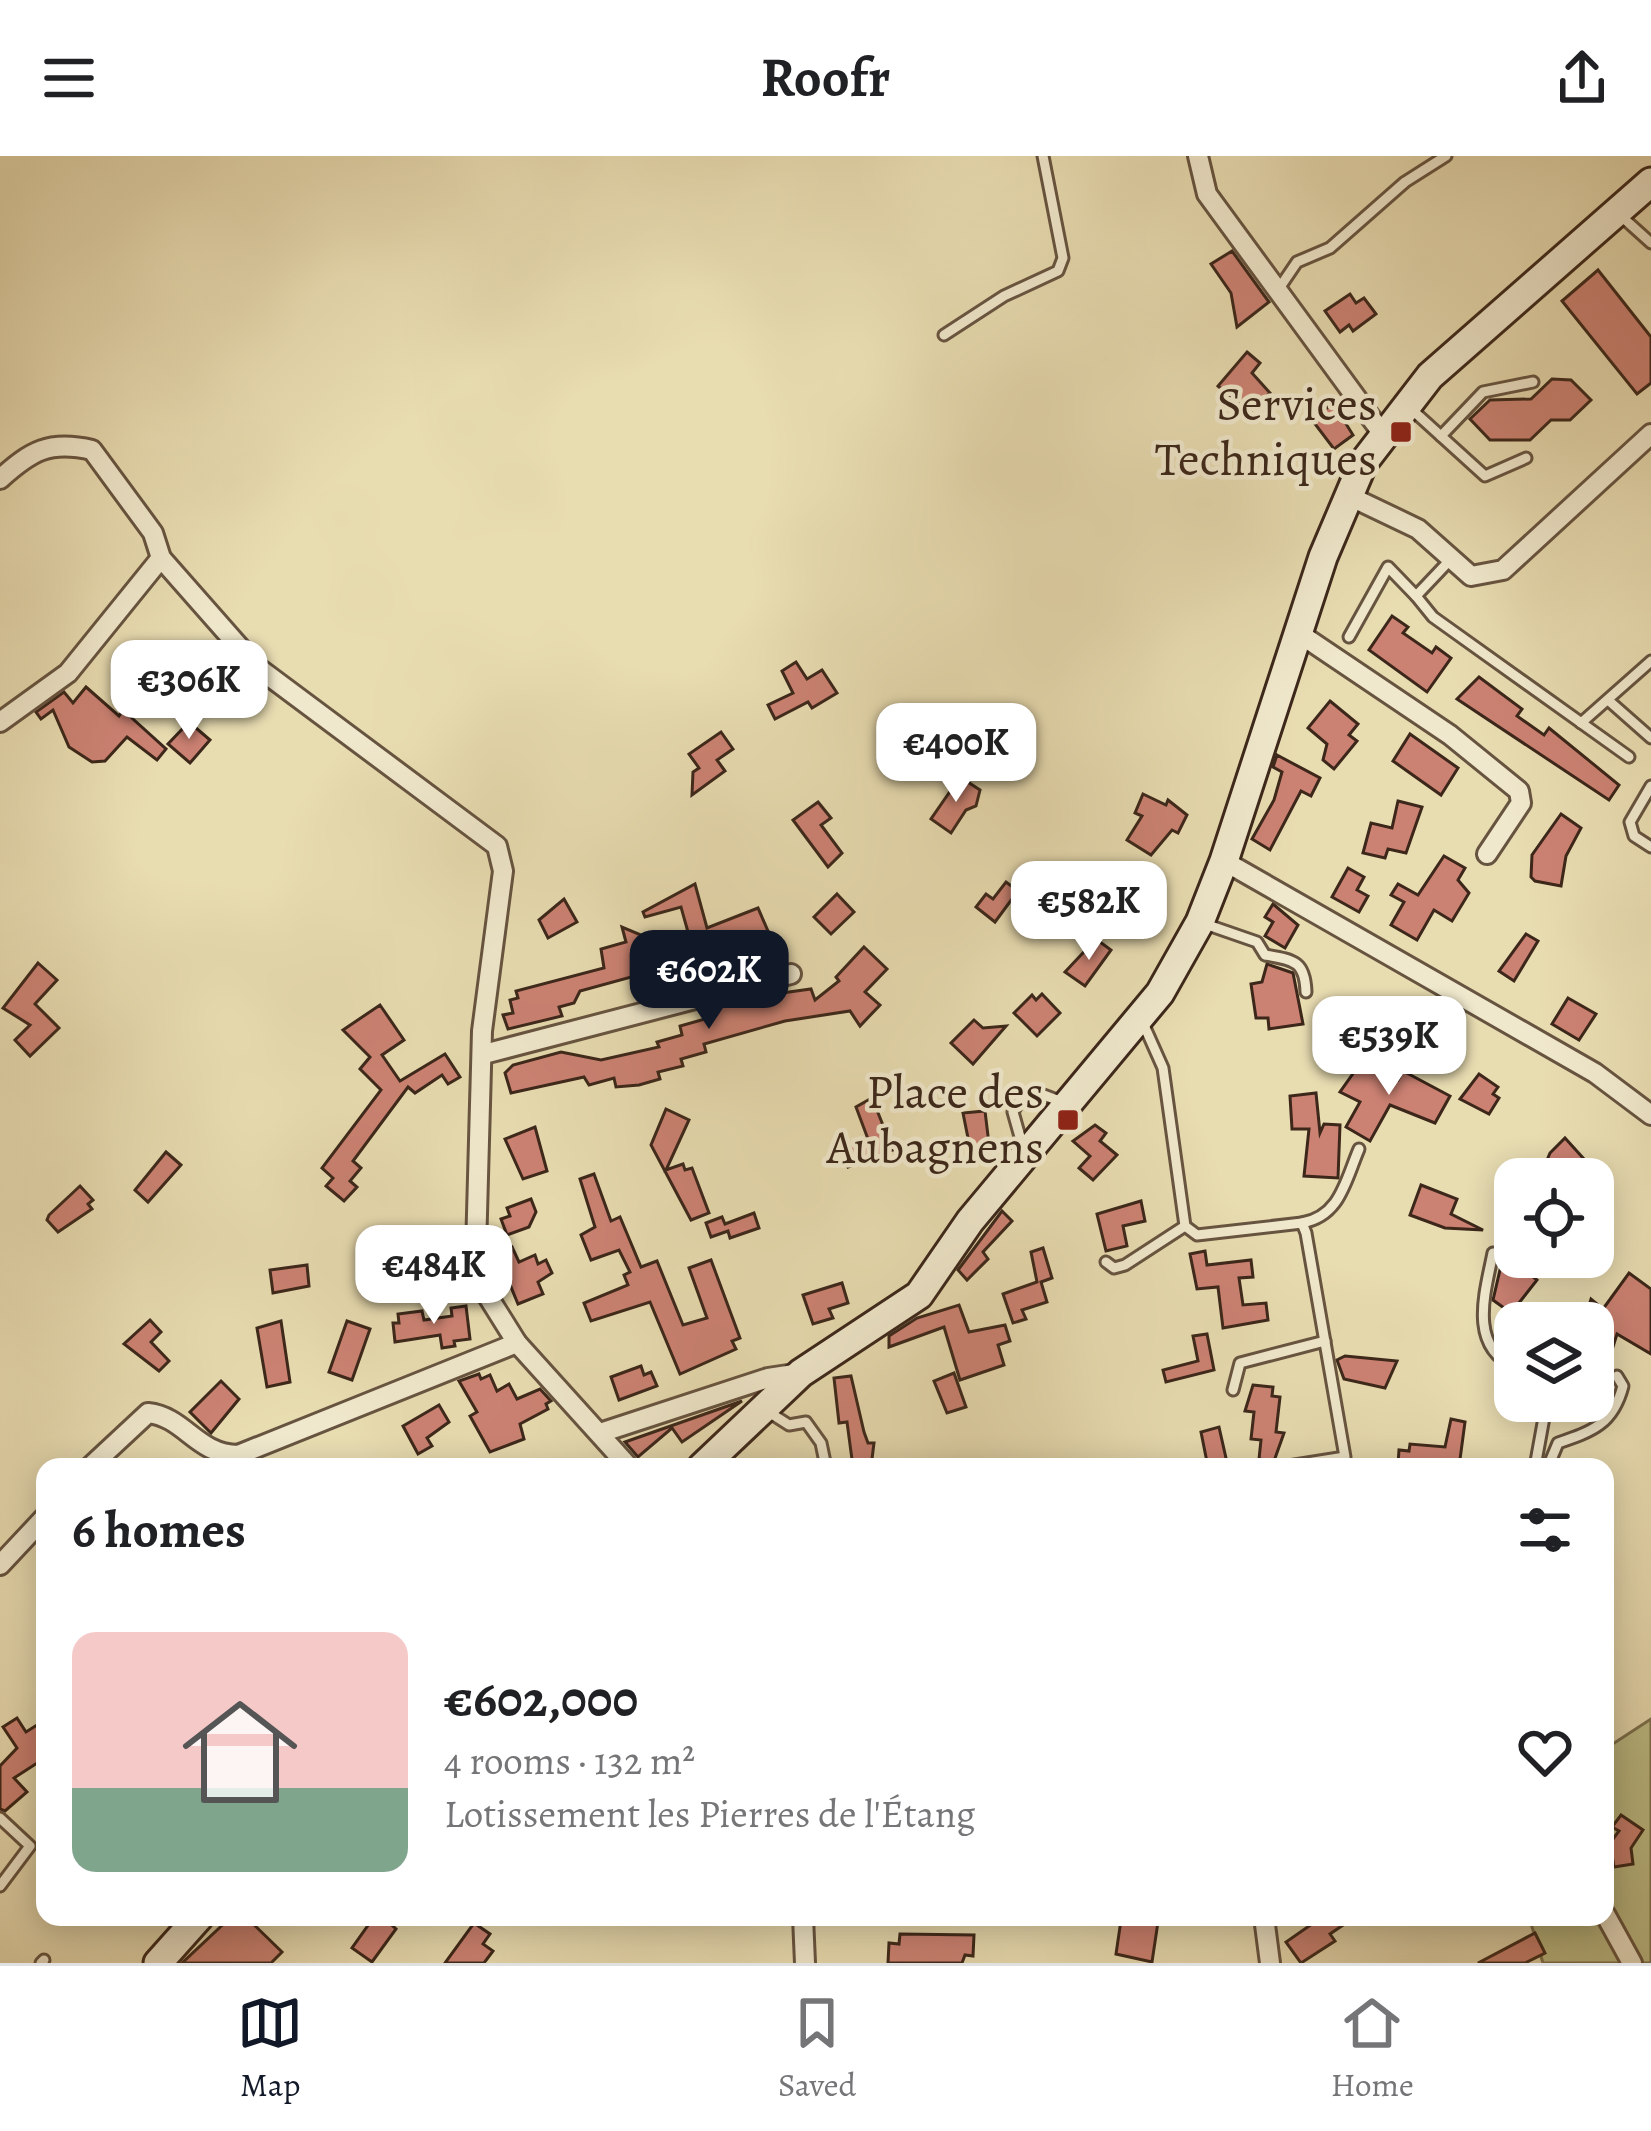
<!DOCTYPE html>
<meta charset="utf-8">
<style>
:root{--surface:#fff;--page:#f6f6f6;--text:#202124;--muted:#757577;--line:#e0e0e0;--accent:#111827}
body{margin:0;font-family:Alegreya,serif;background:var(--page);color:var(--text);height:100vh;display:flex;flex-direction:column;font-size:45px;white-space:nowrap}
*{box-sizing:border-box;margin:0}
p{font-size:39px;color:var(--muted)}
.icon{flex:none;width:66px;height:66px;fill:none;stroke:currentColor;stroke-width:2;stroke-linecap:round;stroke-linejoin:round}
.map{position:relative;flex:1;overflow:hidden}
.panel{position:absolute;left:36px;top:1302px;width:1578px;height:468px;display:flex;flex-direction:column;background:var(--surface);border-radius:24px;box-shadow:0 6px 30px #0003}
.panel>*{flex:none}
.controls{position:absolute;left:1494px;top:1002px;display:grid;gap:24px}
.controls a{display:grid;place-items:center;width:120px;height:120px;border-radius:24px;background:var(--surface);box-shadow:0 6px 30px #0003;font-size:60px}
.price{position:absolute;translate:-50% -102px;padding:0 27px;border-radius:24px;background:#fff;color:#222;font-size:39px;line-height:78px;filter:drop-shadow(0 3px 6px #0008)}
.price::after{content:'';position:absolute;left:50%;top:72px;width:36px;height:27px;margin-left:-18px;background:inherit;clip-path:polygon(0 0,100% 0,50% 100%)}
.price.current{background:var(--accent);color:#fff}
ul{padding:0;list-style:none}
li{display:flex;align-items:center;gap:36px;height:300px;padding:0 36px}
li+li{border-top:3px solid var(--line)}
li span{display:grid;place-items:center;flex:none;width:336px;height:240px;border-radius:24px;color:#555}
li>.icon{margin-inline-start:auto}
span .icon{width:144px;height:144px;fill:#fffc;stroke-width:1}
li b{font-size:51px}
h2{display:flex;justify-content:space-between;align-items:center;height:144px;padding:0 36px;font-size:51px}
header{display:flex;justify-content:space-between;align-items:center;height:156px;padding:0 36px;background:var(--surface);font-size:54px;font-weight:700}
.dock{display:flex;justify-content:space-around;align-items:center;height:168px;border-top:3px solid var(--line);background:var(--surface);font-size:33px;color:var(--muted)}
.dock a{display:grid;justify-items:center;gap:6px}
.dock .current{color:var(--accent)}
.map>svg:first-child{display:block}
.green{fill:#bdbe87;stroke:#7c7250;stroke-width:3}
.building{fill:#cc8273;stroke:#3c271a;stroke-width:3}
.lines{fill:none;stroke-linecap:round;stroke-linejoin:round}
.lane-casing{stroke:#675440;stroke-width:15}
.street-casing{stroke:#675440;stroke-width:24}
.secondary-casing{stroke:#3c271a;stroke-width:33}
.lane{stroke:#f0e8cc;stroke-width:9}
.street{stroke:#f0e8cc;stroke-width:18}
.secondary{stroke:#f0e8cc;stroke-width:27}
.poi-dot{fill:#8f2418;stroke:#f0e8cc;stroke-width:4.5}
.labels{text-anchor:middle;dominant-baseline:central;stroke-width:9;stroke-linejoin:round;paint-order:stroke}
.poi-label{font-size:48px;fill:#3c271a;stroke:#f0e8cc;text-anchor:end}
</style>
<header><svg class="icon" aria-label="menu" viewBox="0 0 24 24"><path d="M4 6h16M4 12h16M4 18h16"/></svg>Roofr<svg class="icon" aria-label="share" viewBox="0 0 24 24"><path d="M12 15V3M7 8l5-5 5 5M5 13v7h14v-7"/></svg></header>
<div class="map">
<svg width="1651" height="1807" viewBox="0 0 1651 1807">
<rect width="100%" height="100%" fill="#e8dcb1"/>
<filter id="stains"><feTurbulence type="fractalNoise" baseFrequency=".00167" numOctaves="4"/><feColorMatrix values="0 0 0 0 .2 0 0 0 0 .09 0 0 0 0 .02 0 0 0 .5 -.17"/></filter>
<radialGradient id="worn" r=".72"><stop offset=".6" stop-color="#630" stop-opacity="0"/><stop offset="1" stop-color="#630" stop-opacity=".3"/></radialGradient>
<polygon class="green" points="1651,1563 1651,1807 1543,1807 1529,1761 1605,1761 1605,1593"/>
<g class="building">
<polygon points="1232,95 1269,146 1237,171 1231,137 1211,108"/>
<polygon points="1598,114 1651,181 1651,227 1637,238 1562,145"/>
<polygon points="1350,138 1356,147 1364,142 1376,158 1353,175 1349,169 1340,176 1325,155"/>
<polygon points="1247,196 1260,207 1252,217 1270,237 1249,257 1218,230"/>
<polygon points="1552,223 1571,224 1591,244 1570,264 1551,264 1530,284 1490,284 1470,263 1490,244 1531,243"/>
<polygon points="1333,247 1353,279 1334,293 1312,264"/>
<polygon points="1392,460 1408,471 1403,477 1432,497 1436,491 1451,502 1427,536 1369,494"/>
<polygon points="796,506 807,523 822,514 837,537 812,552 808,546 775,563 768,549 793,537 782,515"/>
<polygon points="1479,521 1522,553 1517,560 1544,579 1549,572 1619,629 1609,644 1457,543"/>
<polygon points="86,531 119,560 123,554 166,593 157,604 127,581 105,605 92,606 69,591 53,554 41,563 36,556 64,536 73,547"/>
<polygon points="1330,545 1358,568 1349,579 1357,585 1334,613 1323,604 1327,588 1308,572"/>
<polygon points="915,550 929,574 892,600 884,575 893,573 889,565"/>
<polygon points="189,566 210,584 190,607 168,588"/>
<polygon points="721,576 733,593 717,604 725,615 692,639 693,616 699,612 689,598"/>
<polygon points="1410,578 1458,612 1441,639 1393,605"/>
<polygon points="1277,599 1320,622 1311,640 1301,635 1270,694 1252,683 1274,644 1282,616 1273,611"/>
<polygon points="960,621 980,634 976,650 966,654 951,677 931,663"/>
<polygon points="1143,638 1166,649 1168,644 1187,659 1178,677 1172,674 1151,699 1127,684 1142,660 1135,657"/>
<polygon points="1398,645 1422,651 1406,697 1388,693 1385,702 1363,697 1371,667 1392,672"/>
<polygon points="818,646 831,662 821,669 842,697 828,711 793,664"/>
<polygon points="1561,658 1581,672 1566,700 1561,730 1535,725 1531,721 1532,699"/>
<polygon points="1444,700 1465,712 1458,724 1469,737 1452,765 1434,754 1417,784 1391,769 1404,746 1391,739 1398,728 1418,739"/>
<polygon points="1348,712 1364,721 1357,734 1368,740 1359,756 1332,741"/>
<polygon points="1109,722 1134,741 1121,769 1103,757 1111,746 1102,733"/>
<polygon points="1006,726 1018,735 995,766 976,751 986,738 993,743"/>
<polygon points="695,728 707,772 758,752 774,789 675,826 671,810 580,835 574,847 559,851 562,860 508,873 503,859 513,857 510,844 518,842 516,835 604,812 601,793 626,786 622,771 655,785 688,776 681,751 645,761 643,756"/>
<polygon points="837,738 854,756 831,778 814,761"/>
<polygon points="564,743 577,766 548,782 539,764"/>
<polygon points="1273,748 1298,769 1285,792 1265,780 1273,766 1265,761"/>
<polygon points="1526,778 1538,785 1514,825 1499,815"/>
<polygon points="1096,783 1111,794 1085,830 1065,816"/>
<polygon points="864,791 887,813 865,836 880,849 860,870 850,855 785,865 704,888 706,896 681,903 683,910 658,916 660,923 639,929 616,931 614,922 589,929 584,921 511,937 505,917 513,909 561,896 601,904 659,891 657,886 682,879 680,870 705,863 702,856 760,840 811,833 815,844 839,825 836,821"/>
<polygon points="38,807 57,824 35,848 59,872 30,900 15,884 30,869 3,852"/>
<polygon points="1267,808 1293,817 1303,868 1269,873 1268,862 1256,862 1251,828 1262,826"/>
<polygon points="1042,838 1060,857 1037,880 1014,857 1032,839 1036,844"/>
<polygon points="1568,842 1596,858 1579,884 1552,868"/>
<polygon points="380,849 404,884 382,899 400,925 445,898 460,921 448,928 442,919 415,937 408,931 353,1005 361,1012 350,1025 357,1031 344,1045 326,1030 333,1022 322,1012 381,934 360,913 370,901 343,874"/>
<polygon points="974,864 983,872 1006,870 973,908 951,887"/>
<polygon points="1362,905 1398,924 1403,915 1450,940 1435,967 1390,949 1370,985 1346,971 1360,946 1340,936"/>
<polygon points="1479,918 1498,931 1493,938 1499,942 1489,958 1460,943"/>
<polygon points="1316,937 1320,977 1324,968 1340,969 1338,1022 1304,1020 1309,973 1292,973 1290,940"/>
<polygon points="872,942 893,994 848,1011 841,993 868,983 856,951"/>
<polygon points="666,953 689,964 666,1014 683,1008 685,1014 692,1012 709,1057 691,1064 651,989"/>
<polygon points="985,955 989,988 970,992 963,957"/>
<polygon points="1095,969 1106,977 1100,985 1117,999 1093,1024 1079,1012 1090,1000 1073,985"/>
<polygon points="535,971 547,1015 523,1023 505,983"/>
<polygon points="1565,982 1593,1013 1583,1023 1541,1023 1550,1014 1545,1009 1550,997"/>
<polygon points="166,996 181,1009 148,1046 135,1034"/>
<polygon points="594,1018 611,1065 620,1061 641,1111 657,1105 683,1169 707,1162 689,1112 711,1104 740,1182 732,1185 736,1193 680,1218 650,1146 591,1165 584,1147 628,1129 624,1119 630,1116 619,1094 591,1104 581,1079 595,1071 580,1023"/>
<polygon points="1421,1029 1457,1043 1451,1058 1483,1074 1445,1072 1410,1059"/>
<polygon points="80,1030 93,1044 88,1048 92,1053 58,1076 47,1064 49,1059"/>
<polygon points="531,1043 536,1056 529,1071 507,1079 501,1063 510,1060 507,1052"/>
<polygon points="1141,1045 1145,1065 1123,1070 1127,1090 1106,1095 1097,1058"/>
<polygon points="1002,1055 1012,1065 983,1096 988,1103 967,1124 958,1114"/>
<polygon points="754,1057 759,1072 730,1082 728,1075 711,1081 706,1067 722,1061 725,1068"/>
<polygon points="1506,1088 1515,1094 1515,1106 1537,1124 1511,1157 1493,1144"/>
<polygon points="512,1091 519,1106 535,1099 538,1108 546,1104 552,1117 538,1126 543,1138 518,1148 497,1097"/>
<polygon points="1043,1092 1052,1122 1041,1126 1047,1146 1022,1154 1026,1163 1013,1167 1003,1138 1037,1126 1031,1096"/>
<polygon points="1205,1095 1207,1109 1251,1104 1253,1121 1239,1122 1243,1149 1266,1147 1268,1164 1223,1172 1218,1131 1197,1133 1190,1098"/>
<polygon points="307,1109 309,1130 273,1137 270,1114"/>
<polygon points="1629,1117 1651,1133 1651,1198 1617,1178 1607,1210 1593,1204 1593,1167 1584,1166 1591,1143 1603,1153"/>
<polygon points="842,1127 848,1147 829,1153 833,1162 813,1168 803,1139"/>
<polygon points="959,1149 969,1176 1005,1169 1010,1185 998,1189 1004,1209 960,1224 944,1171 889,1191 889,1180 917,1162"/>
<polygon points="466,1150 470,1183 454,1185 455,1190 442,1192 440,1179 395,1186 393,1167 399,1167 398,1158 422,1155 424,1164 452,1160 451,1152"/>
<polygon points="150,1164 161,1176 151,1186 169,1205 159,1215 124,1188"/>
<polygon points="281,1165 290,1226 267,1231 257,1172"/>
<polygon points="347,1165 370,1173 352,1224 329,1216"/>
<polygon points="1207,1178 1214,1214 1166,1226 1163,1214 1198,1205 1193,1180"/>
<polygon points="1345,1200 1397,1205 1385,1232 1344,1223 1337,1204"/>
<polygon points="641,1210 644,1219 651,1216 657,1230 619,1244 611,1221"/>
<polygon points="954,1217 966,1251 947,1257 934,1225"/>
<polygon points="479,1218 481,1223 490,1219 497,1235 509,1228 517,1243 540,1233 551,1245 546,1248 548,1253 520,1268 524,1283 490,1296 470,1260 477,1256 459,1225"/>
<polygon points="851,1220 864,1276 868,1287 874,1287 871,1311 853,1311 847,1266 839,1267 834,1222"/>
<polygon points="221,1225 239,1243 211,1277 190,1256"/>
<polygon points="1253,1229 1273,1231 1272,1240 1280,1241 1276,1276 1284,1277 1274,1305 1259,1303 1261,1284 1251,1283 1254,1256 1245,1255"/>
<polygon points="742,1245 682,1286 672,1272 638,1301 625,1286"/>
<polygon points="439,1249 449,1266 427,1282 432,1290 418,1298 403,1270"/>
<polygon points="1451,1263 1465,1266 1459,1311 1398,1308 1399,1294 1409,1295 1410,1288 1445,1291"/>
<polygon points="1219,1271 1228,1311 1208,1311 1201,1276"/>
<polygon points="17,1562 26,1576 45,1564 45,1602 14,1622 27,1636 5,1655 0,1653 0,1610 17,1592 3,1571"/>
<polygon points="1621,1659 1643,1674 1631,1692 1633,1708 1614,1711 1610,1687 1619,1675 1612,1671"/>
<polygon points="231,1761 246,1761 282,1796 271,1807 182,1807"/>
<polygon points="374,1761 383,1761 396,1773 372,1806 352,1792"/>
<polygon points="1322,1761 1355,1761 1330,1778 1335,1785 1301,1807 1286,1786"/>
<polygon points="1121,1764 1158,1766 1152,1806 1116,1798"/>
<polygon points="474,1767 490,1778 483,1788 493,1795 484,1807 445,1807"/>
<polygon points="1535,1777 1545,1797 1525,1807 1478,1807"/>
<polygon points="900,1778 974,1779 973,1800 965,1799 962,1807 888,1807 889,1787 899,1788"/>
</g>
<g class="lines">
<g class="lane-casing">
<g id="lane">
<polyline points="1621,60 1651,87"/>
<polyline points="1278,134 1297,106 1330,92 1405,26 1446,0"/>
<polyline points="944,179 1004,140 1058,115 1063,102 1043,0"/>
<polyline points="1409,251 1485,320 1526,302"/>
<polyline points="1441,280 1483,236 1533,226"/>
<polyline points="1451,403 1416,440 1433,461 1629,601"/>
<polyline points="1349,481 1388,411 1416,440"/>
<polyline points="1608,544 1651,582"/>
<polyline points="1581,567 1651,505"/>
<polyline points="1651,630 1630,666 1634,680 1651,691"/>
<path d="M1205 768 1257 786 1265 799C1294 804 1305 805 1306 836"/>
<polyline points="1143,867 1163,912 1185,1070 1197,1079 1302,1067 1306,1077 1345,1301 1282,1311"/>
<polyline points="1024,995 1013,956 1022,941 1041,938 1065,947"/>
<path d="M1302 1067C1340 1060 1345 1026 1359 993"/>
<path d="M1493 1097C1485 1137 1468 1190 1515 1211"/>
<polyline points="1106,1106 1114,1112 1125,1109 1185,1070"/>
<polyline points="1233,1234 1240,1207 1325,1185"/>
<polyline points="767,1255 789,1269 806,1266 821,1287 826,1311"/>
<polyline points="1535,1311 1547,1245"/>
<path d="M1548 1311 1558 1287C1593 1275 1613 1268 1623 1230L1617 1220"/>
<polyline points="0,1662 30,1690 0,1730"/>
<polyline points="41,1807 44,1804"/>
</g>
</g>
<g class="street-casing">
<g id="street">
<polyline points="1198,0 1207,38 1382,277"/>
<path d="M0 323C31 295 49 284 92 294L153 377 161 402 257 511 497 690 503 715 482 875 476 1094 482 1131 517 1187 629 1311"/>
<polyline points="1347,339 1418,373 1471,420 1503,414 1651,278"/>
<polyline points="1297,476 1450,579 1519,635 1521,647 1487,698"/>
<polyline points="0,566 68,517 161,402"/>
<polyline points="1224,705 1595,917 1651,959"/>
<polyline points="484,898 791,818"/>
<polyline points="600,1277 768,1222 801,1217"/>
<path d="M90 1311 148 1257C185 1261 196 1298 238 1299L517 1187"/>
<polyline points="0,1409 45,1361"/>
<polyline points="1605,1758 1632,1807"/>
<polyline points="803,1761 805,1807"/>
<polyline points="1264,1761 1270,1807"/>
</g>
</g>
<g class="secondary-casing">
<g id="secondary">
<polyline points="702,1311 801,1217 919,1139 970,1065 1160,837 1200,766 1224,705 1323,401 1363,307 1430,220 1651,26"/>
<polyline points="158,1807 199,1761"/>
</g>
</g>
<use href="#lane" class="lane"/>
<use href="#street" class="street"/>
<use href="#secondary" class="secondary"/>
</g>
<g class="poi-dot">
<rect x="1389" y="264" width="24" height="24" rx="6"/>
<rect x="1056" y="952" width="24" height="24" rx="6"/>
</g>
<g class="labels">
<g class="poi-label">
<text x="1377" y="248">Services<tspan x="1377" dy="55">Techniques</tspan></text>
<text x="1044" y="936">Place des<tspan x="1044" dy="55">Aubagnens</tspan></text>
</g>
</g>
<rect width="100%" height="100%" filter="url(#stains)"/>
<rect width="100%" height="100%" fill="url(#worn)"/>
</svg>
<div class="controls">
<a><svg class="icon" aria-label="locate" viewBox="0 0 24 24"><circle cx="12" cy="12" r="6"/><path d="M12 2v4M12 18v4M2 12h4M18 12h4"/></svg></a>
<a><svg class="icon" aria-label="layers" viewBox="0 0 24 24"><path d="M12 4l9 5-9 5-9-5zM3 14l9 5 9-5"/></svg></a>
</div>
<b class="price" style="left:189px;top:586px">€306K</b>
<b class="price" style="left:956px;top:649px">€400K</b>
<b class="price" style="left:1089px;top:807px">€582K</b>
<b class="price current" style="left:709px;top:876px">€602K</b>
<b class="price" style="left:1389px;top:942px">€539K</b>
<b class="price" style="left:434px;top:1171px">€484K</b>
<section class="panel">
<h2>6 homes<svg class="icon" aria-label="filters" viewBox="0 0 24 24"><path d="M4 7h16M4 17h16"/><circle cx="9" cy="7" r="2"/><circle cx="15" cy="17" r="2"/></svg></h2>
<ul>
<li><span style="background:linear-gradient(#f6c9c9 65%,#7fa58c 0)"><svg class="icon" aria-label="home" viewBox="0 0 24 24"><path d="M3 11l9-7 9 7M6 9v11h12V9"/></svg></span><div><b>€602,000</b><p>4 rooms · 132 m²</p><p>Lotissement les Pierres de l'Étang</p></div><svg class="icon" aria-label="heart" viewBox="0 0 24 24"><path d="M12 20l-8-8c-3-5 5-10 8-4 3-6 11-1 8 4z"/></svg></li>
</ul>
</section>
</div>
<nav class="dock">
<a class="current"><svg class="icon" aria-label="map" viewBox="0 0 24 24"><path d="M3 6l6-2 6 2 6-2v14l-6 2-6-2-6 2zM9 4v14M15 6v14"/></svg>Map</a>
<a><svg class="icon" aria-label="saved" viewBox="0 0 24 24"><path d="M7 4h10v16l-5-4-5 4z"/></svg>Saved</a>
<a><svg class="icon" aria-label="home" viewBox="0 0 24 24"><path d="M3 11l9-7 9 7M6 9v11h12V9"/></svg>Home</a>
</nav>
